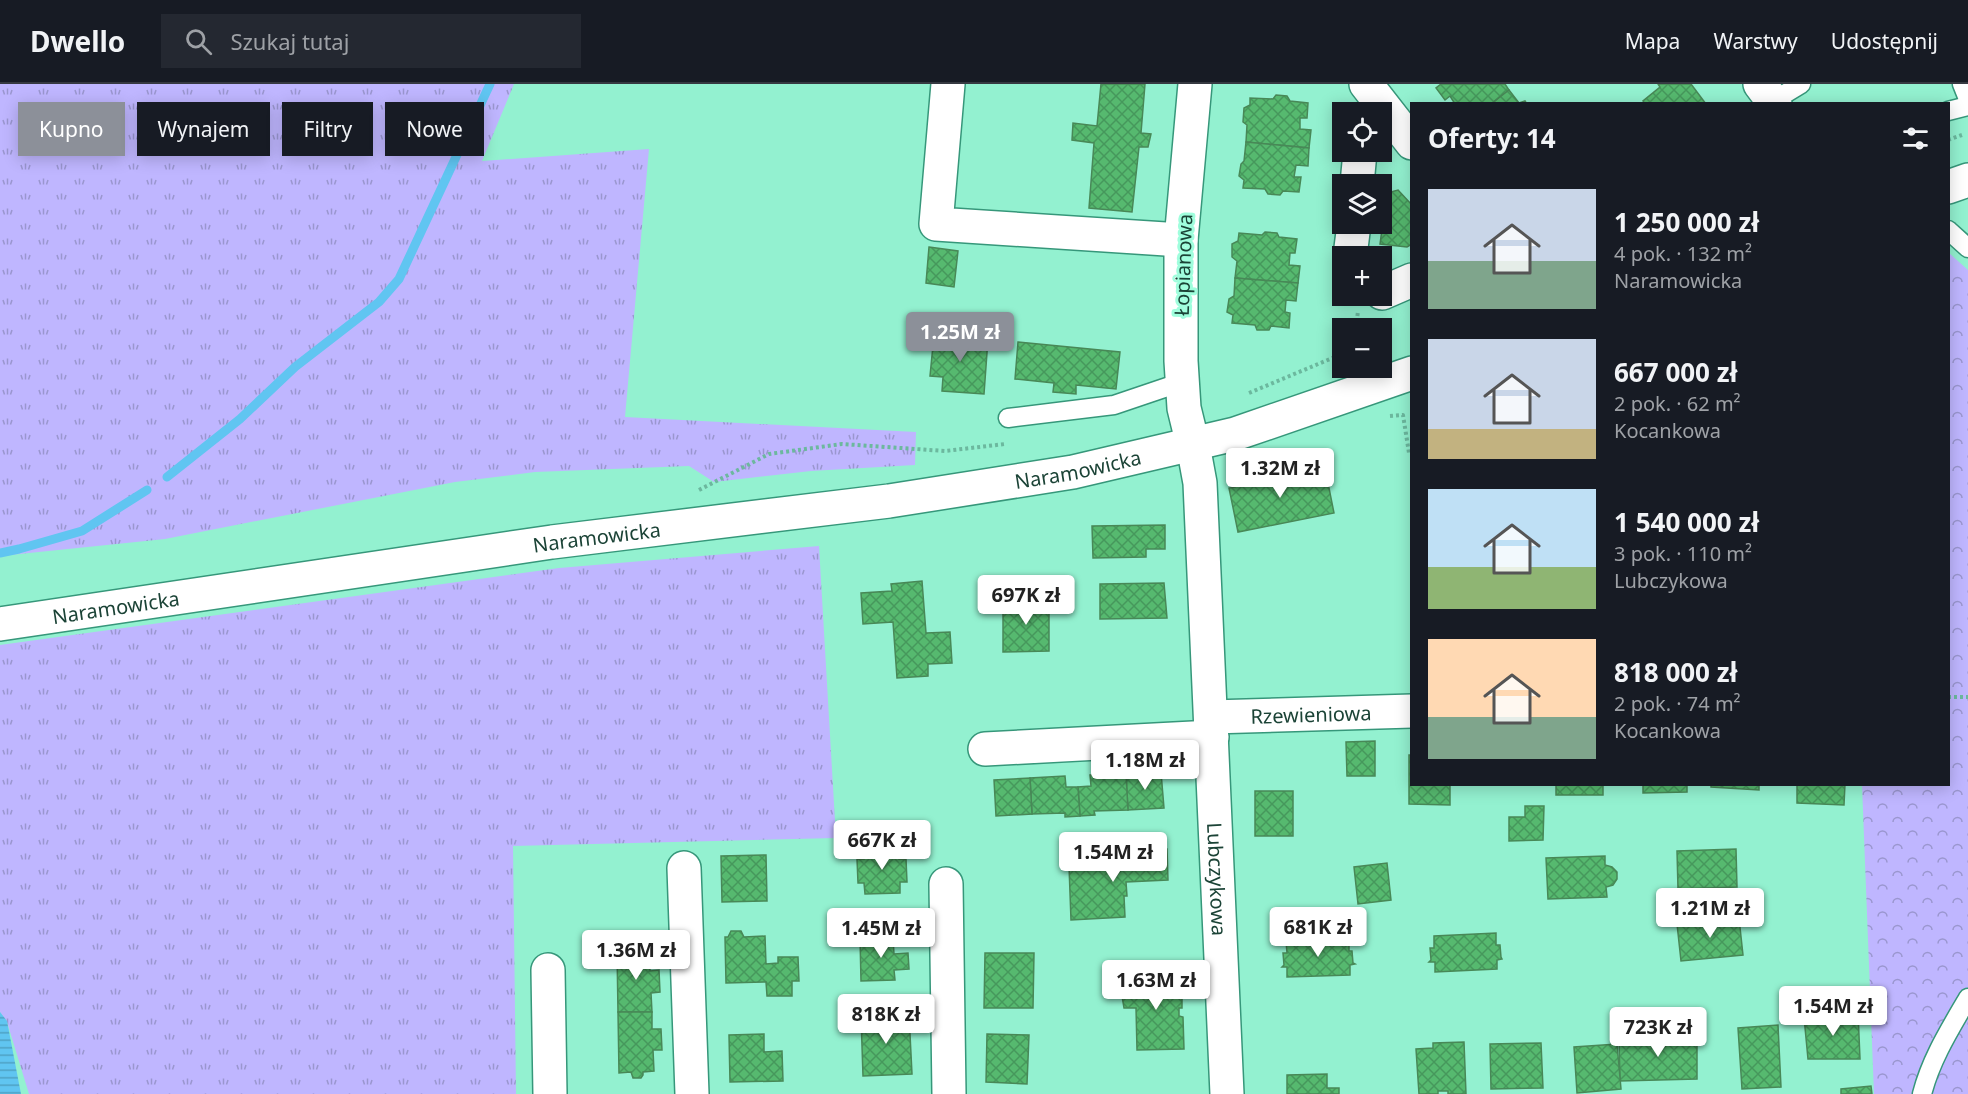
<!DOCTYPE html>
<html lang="pl">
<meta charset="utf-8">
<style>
:root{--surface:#171b24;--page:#242831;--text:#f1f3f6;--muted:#9ea1a6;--line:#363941;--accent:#8c9099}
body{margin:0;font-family:"Noto Sans",sans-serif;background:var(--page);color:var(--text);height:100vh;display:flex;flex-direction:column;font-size:22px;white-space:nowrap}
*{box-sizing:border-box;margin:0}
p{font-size:20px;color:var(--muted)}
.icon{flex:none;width:33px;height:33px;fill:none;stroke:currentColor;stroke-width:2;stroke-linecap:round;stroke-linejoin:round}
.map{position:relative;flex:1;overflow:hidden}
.panel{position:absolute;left:1410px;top:18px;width:540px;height:684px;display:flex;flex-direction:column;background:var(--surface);border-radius:0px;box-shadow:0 3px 15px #0003}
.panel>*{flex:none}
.hud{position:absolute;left:18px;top:18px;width:570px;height:54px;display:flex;gap:12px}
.controls{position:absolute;left:1332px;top:18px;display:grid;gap:12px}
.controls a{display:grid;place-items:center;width:60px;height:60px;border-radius:0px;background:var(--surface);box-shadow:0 3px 15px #0003;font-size:30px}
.price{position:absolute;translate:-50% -51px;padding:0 14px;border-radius:6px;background:#fff;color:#222;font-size:20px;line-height:39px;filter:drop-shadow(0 2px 3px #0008)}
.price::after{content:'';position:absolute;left:50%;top:36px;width:18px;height:14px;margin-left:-9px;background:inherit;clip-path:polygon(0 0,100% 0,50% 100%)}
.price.active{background:var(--accent);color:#fff}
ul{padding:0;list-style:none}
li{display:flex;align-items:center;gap:18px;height:150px;padding:0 18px}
li span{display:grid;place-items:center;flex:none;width:168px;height:120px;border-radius:0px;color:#555}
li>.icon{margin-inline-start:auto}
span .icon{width:72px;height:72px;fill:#fffc;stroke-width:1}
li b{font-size:26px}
h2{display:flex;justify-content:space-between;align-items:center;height:72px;padding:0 18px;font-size:26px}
.pill{padding:0 21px;border-radius:0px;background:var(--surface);box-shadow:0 3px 15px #0003;font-size:21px;line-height:54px}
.pill.active{background:var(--accent);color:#fff}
header{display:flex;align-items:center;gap:36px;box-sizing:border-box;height:84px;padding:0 30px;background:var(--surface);border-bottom:2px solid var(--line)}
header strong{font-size:28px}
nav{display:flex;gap:33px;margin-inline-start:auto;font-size:21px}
.search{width:420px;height:54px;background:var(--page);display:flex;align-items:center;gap:15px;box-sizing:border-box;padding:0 21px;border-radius:0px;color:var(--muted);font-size:22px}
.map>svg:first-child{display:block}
.grass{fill:url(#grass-tufts)}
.forest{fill:url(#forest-crowns)}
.water{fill:url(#water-rules)}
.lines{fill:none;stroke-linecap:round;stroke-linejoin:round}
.stream{stroke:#60c5f1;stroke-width:9}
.building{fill:url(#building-cross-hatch);stroke:#488857;stroke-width:1.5}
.service-casing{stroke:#36977a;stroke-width:21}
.minor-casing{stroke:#36977a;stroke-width:36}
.tertiary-casing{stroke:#36977a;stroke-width:36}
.path{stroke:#6cb89e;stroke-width:4;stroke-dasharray:3 3;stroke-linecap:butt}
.service{stroke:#fff;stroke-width:18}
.minor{stroke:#fff;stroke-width:33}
.tertiary{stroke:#fff;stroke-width:33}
.labels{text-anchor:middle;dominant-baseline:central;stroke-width:6;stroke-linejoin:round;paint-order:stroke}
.street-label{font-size:20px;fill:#1b4336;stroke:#a0fedd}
</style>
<header>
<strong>Dwello</strong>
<div class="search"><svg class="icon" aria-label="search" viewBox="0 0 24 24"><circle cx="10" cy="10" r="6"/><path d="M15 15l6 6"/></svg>Szukaj tutaj</div>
<nav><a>Mapa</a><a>Warstwy</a><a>Udostępnij</a></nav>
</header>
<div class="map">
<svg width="1968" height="1010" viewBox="0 0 1968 1010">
<defs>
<pattern id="grass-tufts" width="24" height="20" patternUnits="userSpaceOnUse" patternTransform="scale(1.5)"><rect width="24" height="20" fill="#bfb6ff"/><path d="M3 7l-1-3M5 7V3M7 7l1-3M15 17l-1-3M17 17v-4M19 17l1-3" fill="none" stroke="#9a96cf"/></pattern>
<pattern id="forest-crowns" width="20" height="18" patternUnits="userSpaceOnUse" patternTransform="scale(1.5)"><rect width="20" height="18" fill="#bfb6ff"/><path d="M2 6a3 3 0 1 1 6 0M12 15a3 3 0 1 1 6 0" fill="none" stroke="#9a96cf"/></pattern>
<pattern id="water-rules" width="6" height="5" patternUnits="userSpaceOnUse" patternTransform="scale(1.5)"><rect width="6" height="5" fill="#60c5f1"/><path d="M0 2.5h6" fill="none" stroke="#4ea2c4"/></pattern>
<pattern id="building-cross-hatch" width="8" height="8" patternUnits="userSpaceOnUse" patternTransform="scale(1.5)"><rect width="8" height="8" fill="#56b96f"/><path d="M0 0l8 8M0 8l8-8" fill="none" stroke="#46985c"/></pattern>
</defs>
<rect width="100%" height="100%" fill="#93f1d0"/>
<g class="grass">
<polygon points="0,0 514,0 482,77 649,65 625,333 916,348 915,381 811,387 714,398 689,382 535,388 455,398 165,455 0,472"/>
<polygon points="819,462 836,754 513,762 516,1010 29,1010 7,938 0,928 0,561 559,484"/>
</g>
<polygon class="forest" points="1949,169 1968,186 1968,1010 1874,1010 1862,701 1948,700"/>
<polygon class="water" points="0,928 7,937 21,1010 0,1010"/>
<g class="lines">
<g class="stream">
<polyline points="167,393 240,335 295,283 379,218 399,195 490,0"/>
<polyline points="0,469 19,465 82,447 147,406"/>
</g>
</g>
<g class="building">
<polygon points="1101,0 1145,0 1141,49 1151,50 1148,63 1139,63 1132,128 1089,124 1094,59 1072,56 1073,39 1097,42"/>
<polygon points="1441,0 1505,0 1509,6 1491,20 1455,20 1450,12 1445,16 1436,4"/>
<polygon points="1658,0 1691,0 1706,20 1645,20 1643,17 1660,3"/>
<polygon points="1509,6 1519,19 1525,17 1527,20 1491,20"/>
<polygon points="1276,11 1287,12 1290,17 1308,19 1307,34 1300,34 1300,45 1311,46 1309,64 1246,58 1247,41 1243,38 1244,24 1250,21 1250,14 1273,15"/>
<polygon points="1246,58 1309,64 1308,82 1296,81 1294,93 1301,93 1299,108 1283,107 1280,111 1268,110 1265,105 1243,104 1244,96 1239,92 1241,80 1244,77"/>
<polygon points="1398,106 1412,121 1412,160 1407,163 1380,160 1387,109"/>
<polygon points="1265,148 1277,149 1279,153 1297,155 1295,169 1290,169 1289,181 1300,182 1298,199 1235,194 1237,177 1232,173 1232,160 1238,157 1239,149 1262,151"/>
<polygon points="929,163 958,167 954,203 926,199"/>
<polygon points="1235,194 1298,199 1296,217 1286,216 1285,228 1290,229 1289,244 1271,242 1269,246 1257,246 1255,241 1232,239 1233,231 1227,228 1229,215 1234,212"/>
<polygon points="934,251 988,255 984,310 942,307 943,293 930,292"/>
<polygon points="1018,258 1120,268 1116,305 1076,301 1076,310 1053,308 1054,299 1015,295"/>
<polygon points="1325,384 1334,429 1238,448 1229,404 1235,403 1233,390 1249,387 1251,400"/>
<polygon points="1165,441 1165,465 1146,465 1146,473 1093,474 1092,442"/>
<polygon points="922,497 926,549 950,548 952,579 928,580 928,592 897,594 893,538 863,540 861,509 892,507 891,500"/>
<polygon points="1164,499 1167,534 1100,535 1100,500"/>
<polygon points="1003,516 1049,516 1049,567 1003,568"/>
<polygon points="1375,657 1375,692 1347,692 1346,658"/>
<polygon points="1409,671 1412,671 1412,700 1450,700 1450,721 1409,720"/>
<polygon points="1161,688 1164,724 1128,726 1126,690"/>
<polygon points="1126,690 1128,726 1094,727 1095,731 1080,732 1078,703 1091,702 1090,691"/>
<polygon points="1065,692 1066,703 1078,703 1080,732 1065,733 1065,729 1032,730 1030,694"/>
<polygon points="1030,694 1032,730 996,732 994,696"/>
<rect x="1556" y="700" width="47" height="11"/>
<polygon points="1643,700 1687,700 1687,708 1643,709"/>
<polygon points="1711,700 1759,700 1759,706 1711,703"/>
<polygon points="1797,700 1845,700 1844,721 1797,719"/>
<rect x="1255" y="707" width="38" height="45"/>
<polygon points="1525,722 1544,722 1543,756 1509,757 1509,733 1525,733"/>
<polygon points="899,764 899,775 906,775 907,798 900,798 900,809 865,810 864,799 858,799 857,775 864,775 863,765"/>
<polygon points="1167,765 1168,796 1126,798 1127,812 1124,812 1125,833 1071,836 1069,782 1120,780 1120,768"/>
<polygon points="1736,765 1737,803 1678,805 1677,767"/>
<polygon points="766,771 767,817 722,818 721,772"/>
<polygon points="1605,772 1605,781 1612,783 1617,788 1617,795 1613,801 1606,803 1607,813 1548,815 1546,774"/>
<polygon points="1387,779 1391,816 1358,820 1354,783"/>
<polygon points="1739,834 1743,871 1681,877 1677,840"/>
<polygon points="731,847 741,847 744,853 765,852 766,880 778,879 778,873 798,873 799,897 792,897 792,912 767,912 766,898 726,899 725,853 728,853"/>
<polygon points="1496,849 1496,861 1500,861 1501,873 1502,875 1497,876 1497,885 1435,888 1435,878 1429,878 1431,876 1430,864 1434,864 1434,852"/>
<polygon points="893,853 894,870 908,869 909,885 894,886 895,896 861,897 860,854"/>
<polygon points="1349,855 1349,867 1352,867 1353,879 1355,880 1350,881 1350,891 1287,893 1287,883 1282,883 1284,881 1283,869 1287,869 1286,857"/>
<polygon points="636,860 639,866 649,866 650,887 659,886 660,908 651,909 652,928 618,928 617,867 627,867 630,861"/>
<polygon points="985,869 1034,869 1033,924 984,924"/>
<polygon points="1146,892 1146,894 1176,892 1182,897 1182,924 1179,924 1179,932 1183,933 1184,965 1137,966 1136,924 1124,924 1121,906 1123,893"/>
<polygon points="618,928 652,928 652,945 661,945 662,966 653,966 654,987 643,988 643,991 641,994 633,994 631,988 619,989"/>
<polygon points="1858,928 1860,975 1808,975 1804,933"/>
<polygon points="909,930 912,990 863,992 861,932"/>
<polygon points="1778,941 1781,1003 1742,1005 1738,944"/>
<polygon points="764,950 764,968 782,967 783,997 730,998 729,951"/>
<polygon points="987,950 1029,951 1027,1000 986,998"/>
<polygon points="1697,952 1697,995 1620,997 1619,954"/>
<polygon points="1464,958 1466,1010 1448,1010 1448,1007 1438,1007 1438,1010 1419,1010 1416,965 1433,964 1433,959"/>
<polygon points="1541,959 1543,1004 1491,1005 1490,960"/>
<polygon points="1617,960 1621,1005 1577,1009 1574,963"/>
<polygon points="1327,990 1327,1004 1339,1004 1339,1010 1287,1010 1287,991"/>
<polygon points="1871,1002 1872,1010 1841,1010 1841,1005"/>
</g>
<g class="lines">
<g class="service-casing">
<g id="service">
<polyline points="1962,0 1968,15"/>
<polyline points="1773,17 1801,0"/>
<polyline points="1948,27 1968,22"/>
<polyline points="1948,146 1968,164"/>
<polyline points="1008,334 1114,321 1182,298"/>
<path d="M1922 1010C1931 975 1950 945 1968 914"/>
</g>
</g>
<g class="minor-casing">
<g id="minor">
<polyline points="948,0 936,140 1181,156"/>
<path id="s1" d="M1195 0 1181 156V277L1184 324 1193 361 1200 399 1227 1010"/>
<polyline points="1366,0 1412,59"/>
<polyline points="1760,0 1775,20"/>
<polyline points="1357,100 1360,68"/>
<polyline points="1350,172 1354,140"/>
<polyline points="1382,209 1412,196"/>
<path id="s2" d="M1211 633 1412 627"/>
<polyline points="985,665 1212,653"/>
<polyline points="684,784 692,1010"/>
<polyline points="946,800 949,1010"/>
<polyline points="548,886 550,1010"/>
</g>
</g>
<g class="tertiary-casing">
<g id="tertiary">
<polyline points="1948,103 1968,96"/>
<path id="s3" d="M0 540 552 458 889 417 1073 388 1235 350 1412 289"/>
</g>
</g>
<g class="path">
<polyline points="1948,56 1962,51"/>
<polyline points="1356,244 1358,227"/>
<polyline points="1249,309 1342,270"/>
<polyline points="1390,332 1403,331 1409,369 1412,370"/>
<polyline points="699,406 769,370 842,360 945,367 1005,360"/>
<polyline points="1948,613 1968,613"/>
</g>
<use href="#service" class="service"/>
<use href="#minor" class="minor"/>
<use href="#tertiary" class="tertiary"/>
</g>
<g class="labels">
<g class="street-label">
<text transform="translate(1183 181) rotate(-88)">Łopianowa</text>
<text stroke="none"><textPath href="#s3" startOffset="1089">Naramowicka</textPath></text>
<text stroke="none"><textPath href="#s3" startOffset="603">Naramowicka</textPath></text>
<text stroke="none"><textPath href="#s3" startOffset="117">Naramowicka</textPath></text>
<text stroke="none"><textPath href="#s2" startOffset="100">Rzewieniowa</textPath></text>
<text stroke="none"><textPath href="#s1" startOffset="798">Lubczykowa</textPath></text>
</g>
</g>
</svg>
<div class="controls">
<a><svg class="icon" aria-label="locate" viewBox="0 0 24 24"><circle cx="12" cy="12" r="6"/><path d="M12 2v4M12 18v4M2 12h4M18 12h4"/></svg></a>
<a><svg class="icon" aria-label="layers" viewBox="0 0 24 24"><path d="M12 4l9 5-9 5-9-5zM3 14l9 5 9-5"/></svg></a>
<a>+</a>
<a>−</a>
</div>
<b class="price active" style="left:960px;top:279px">1.25M zł</b>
<b class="price" style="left:1280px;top:415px">1.32M zł</b>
<b class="price" style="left:1026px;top:542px">697K zł</b>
<b class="price" style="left:1145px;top:707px">1.18M zł</b>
<b class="price" style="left:882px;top:787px">667K zł</b>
<b class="price" style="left:1113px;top:799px">1.54M zł</b>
<b class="price" style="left:1710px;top:855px">1.21M zł</b>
<b class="price" style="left:1318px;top:874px">681K zł</b>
<b class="price" style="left:881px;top:875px">1.45M zł</b>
<b class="price" style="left:636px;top:897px">1.36M zł</b>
<b class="price" style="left:1156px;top:927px">1.63M zł</b>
<b class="price" style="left:1833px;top:953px">1.54M zł</b>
<b class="price" style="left:886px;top:961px">818K zł</b>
<b class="price" style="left:1658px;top:974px">723K zł</b>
<div class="hud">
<a class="pill active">Kupno</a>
<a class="pill">Wynajem</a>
<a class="pill">Filtry</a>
<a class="pill">Nowe</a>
</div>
<section class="panel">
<h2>Oferty: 14<svg class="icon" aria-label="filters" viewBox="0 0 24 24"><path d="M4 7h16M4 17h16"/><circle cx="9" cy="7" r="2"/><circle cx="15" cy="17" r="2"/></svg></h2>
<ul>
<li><span style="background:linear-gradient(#c9d6e8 60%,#7fa58c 0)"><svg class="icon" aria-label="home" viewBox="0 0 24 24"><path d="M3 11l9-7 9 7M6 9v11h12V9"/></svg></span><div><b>1 250 000 zł</b><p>4 pok. · 132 m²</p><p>Naramowicka</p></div></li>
<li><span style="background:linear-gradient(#c9d6e8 75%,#c2b280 0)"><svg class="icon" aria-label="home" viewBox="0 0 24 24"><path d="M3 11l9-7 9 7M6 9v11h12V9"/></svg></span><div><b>667 000 zł</b><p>2 pok. · 62 m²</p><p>Kocankowa</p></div></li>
<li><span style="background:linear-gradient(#bfe0f5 65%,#8fb573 0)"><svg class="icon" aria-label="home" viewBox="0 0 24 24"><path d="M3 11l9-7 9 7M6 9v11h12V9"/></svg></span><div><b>1 540 000 zł</b><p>3 pok. · 110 m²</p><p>Lubczykowa</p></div></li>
<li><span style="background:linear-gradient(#ffd9b3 65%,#7fa58c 0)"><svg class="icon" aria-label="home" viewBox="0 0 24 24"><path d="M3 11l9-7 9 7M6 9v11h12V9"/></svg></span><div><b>818 000 zł</b><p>2 pok. · 74 m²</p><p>Kocankowa</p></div></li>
</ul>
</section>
</div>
